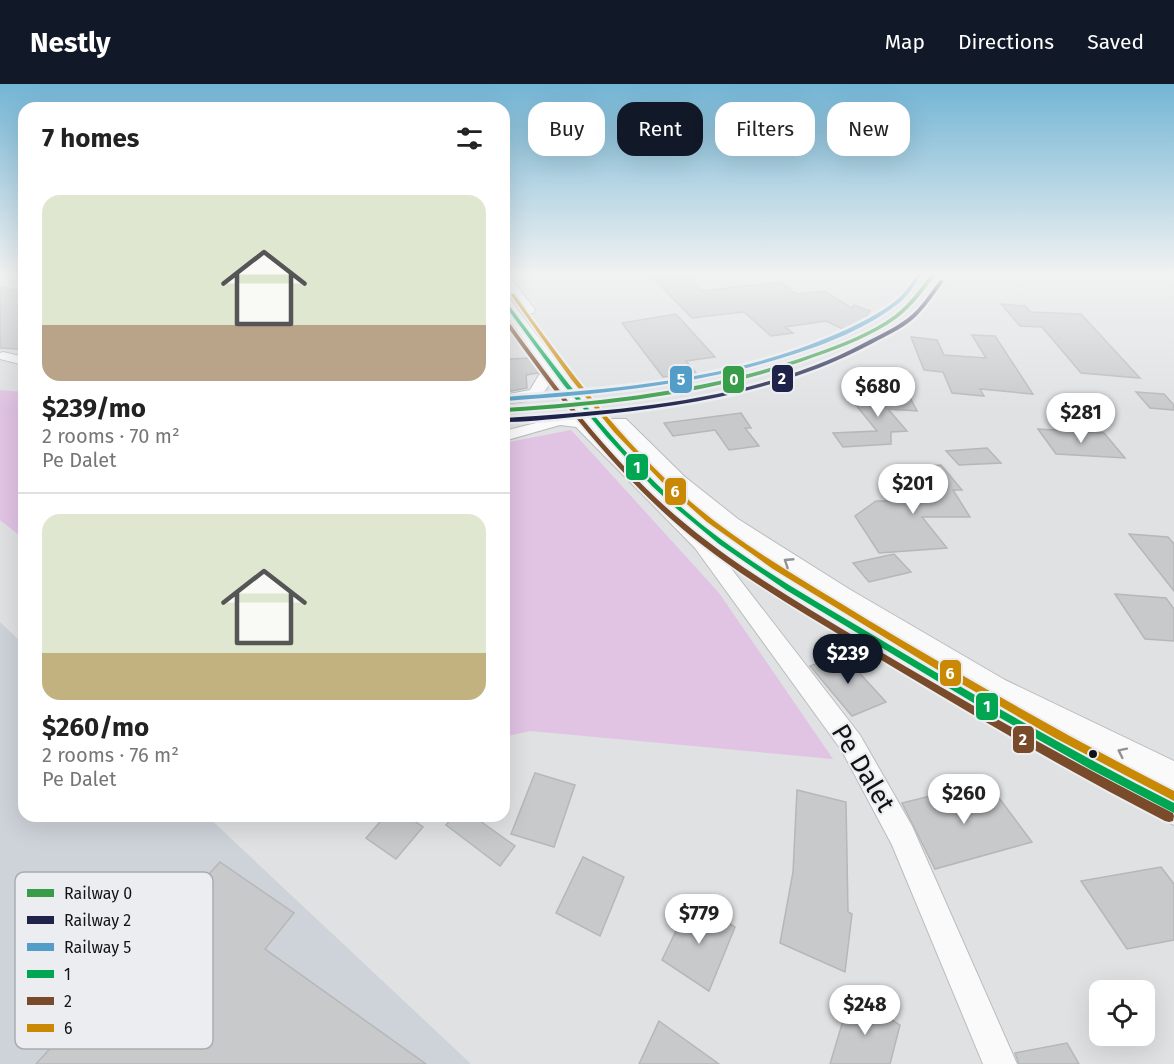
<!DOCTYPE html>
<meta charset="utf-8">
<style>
:root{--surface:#fff;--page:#f2f2f2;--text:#222;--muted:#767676;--line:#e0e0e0;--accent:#111827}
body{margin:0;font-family:"Fira Sans",sans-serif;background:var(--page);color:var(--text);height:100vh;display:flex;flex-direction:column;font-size:22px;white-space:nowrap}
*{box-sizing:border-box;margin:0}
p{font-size:20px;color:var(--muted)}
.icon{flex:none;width:33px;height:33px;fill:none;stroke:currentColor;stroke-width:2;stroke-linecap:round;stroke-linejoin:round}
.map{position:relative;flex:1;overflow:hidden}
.side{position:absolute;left:18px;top:18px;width:492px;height:720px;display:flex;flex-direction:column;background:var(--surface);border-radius:18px;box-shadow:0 6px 24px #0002}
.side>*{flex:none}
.hud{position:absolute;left:528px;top:18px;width:555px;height:54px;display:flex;gap:12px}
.fabs{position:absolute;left:1089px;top:896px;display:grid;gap:12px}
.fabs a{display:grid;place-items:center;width:66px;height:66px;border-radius:12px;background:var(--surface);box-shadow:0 6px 24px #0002;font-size:30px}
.price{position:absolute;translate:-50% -51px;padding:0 14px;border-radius:21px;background:#fff;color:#222;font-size:20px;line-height:39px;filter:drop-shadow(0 2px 3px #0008)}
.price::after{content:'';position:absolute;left:50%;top:36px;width:18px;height:14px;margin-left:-9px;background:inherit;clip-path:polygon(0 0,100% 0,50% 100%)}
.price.on{background:var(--accent);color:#fff}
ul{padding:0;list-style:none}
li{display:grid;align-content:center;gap:12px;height:318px;padding:0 24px}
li+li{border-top:2px solid var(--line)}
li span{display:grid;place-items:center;height:186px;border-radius:18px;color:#555}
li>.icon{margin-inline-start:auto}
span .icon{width:108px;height:108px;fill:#fffc;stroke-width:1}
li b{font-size:26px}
h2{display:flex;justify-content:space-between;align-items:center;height:72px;padding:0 24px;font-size:26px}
.pill{padding:0 21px;border-radius:18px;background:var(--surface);box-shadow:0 6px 24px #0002;font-size:21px;line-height:54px}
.pill.on{background:var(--accent);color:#fff}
header{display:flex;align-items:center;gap:36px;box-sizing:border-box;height:84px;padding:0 30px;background:var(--accent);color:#fff}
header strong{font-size:28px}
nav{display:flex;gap:33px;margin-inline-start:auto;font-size:21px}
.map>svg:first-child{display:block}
.built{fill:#ced2d9}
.green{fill:#e1c3e4}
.building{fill:#c7c9cb;stroke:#b5b7b8;stroke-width:1.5}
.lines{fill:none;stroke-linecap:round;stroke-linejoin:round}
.minor-casing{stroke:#bbbcbe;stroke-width:2}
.tertiary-casing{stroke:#bbbcbe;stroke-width:2}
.minor{fill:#fafafb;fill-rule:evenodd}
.tertiary{fill:#fafafb;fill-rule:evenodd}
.bus-1-casing{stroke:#ebedf1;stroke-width:4}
.bus-2-casing{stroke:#ebedf1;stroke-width:4}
.bus-3-casing{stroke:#ebedf1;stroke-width:4}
.bus-1{fill:#00a651;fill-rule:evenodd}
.bus-2{fill:#7a4b2a;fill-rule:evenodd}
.bus-3{fill:#c98904;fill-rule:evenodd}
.rail-1-casing{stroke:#ebedf1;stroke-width:5}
.rail-2-casing{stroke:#ebedf1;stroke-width:5}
.rail-3-casing{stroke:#ebedf1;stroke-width:5}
.rail-1{fill:#389d48;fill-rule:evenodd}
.rail-2{fill:#1f234a;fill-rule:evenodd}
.rail-3{fill:#539ec9;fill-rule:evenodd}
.oneway{stroke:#929293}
.bus-dot{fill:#121314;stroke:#ebedf1;stroke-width:2}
.labels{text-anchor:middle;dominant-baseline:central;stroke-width:4.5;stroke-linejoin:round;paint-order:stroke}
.near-street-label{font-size:26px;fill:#121314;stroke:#ebedf1}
.key{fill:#ebedf1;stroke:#aaacaf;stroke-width:1.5}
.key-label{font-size:16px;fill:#121314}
.line-badge{stroke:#ebedf1;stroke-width:2}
.badge-label{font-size:16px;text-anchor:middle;font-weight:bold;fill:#fff}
</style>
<header>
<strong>Nestly</strong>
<nav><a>Map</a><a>Directions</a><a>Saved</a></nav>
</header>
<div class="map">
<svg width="1174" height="980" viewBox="0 0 1174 980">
<rect width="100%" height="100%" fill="#dfe1e3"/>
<polygon class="built" points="0,538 24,561 24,732 207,732 471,980 0,980"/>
<g class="green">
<polygon points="0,306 24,308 24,455 0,436"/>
<polygon points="571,346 719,509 833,675 530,647 504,653 504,359"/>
</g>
<g class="building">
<polygon points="685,191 702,207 780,198 797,210 824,207 852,224 854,221 870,227 866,232 871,235 847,247 826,237 785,243 793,249 771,252 744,228 692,234 653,194"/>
<polygon points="0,203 24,208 24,261 17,265 0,264"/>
<polygon points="1001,220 1025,222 1031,228 1081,230 1140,294 1081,289 1042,243 1020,242"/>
<polygon points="676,230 715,273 686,277 696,289 663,293 622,239"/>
<polygon points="972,251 995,252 1033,310 980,305 984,312 952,309 943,288 924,286 911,253 937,256 944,271 986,274"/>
<polygon points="534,274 544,288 526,291 527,304 506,308 505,275"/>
<polygon points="853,306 907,308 917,327 888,325 907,347 891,348 891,360 843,363 833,349 877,347 852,316 862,315"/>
<polygon points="1136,308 1164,310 1174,321 1174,326 1150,324"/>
<polygon points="741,329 751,344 745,344 759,362 729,366 715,346 673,352 664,339"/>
<polygon points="1038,345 1104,349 1125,374 1056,370"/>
<polygon points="987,364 1001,379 959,381 946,367"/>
<polygon points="941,381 962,406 953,406 970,433 922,433 947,464 879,469 855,432 876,417 907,417 905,412 935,412 911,383"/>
<polygon points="1129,450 1168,453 1174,460 1174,507"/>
<polygon points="894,470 911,488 869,498 853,479"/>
<polygon points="1115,510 1166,514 1174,525 1174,557 1145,555"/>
<polygon points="842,570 886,618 852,632 810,582"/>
<polygon points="535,689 575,701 554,763 511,750"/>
<polygon points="987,698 1032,758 935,785 902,719"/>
<polygon points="797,706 846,718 848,828 852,830 845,888 780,859 793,788"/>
<polygon points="385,732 407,732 423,743 396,775 366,754"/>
<polygon points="454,732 473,732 515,762 500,782 446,741"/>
<polygon points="583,773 624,793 600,852 556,829"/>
<polygon points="220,778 294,829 265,865 426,980 36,980"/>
<polygon points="1161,783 1174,800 1174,856 1127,865 1081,797"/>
<polygon points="691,816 735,843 709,907 662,876"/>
<polygon points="851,910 900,941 890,980 830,980"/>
<polygon points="659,937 719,980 639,980"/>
<polygon points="1067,959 1079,980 1019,980 1015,969"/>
</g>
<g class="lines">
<g class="minor-casing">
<g id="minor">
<polygon points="3,268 24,273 24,281 0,275 0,269"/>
<path d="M544 290 551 294C547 316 523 319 504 319V311L530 306 539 291Z"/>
<polygon points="560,333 585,336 703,451 714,446 720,448 723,452 713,461 860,651 912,742 1017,980 983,980 892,761 842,667 695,464 576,343 560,341 504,357 504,347"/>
</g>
</g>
<g class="tertiary-casing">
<g id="tertiary">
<polygon points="504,191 509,192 533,223 535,226 533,229 523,229 504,204"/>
<path d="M504 213 509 214C563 287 618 361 688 420 722 450 761 474 800 498L722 445 669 403 612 343 609 339 612 335H626L685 393 738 435 849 505 1005 596 1174 677V741L1081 693 962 624 795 520 719 469 673 431 609 366 552 295 504 227Z"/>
</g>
</g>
<use href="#minor" class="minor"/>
<use href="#tertiary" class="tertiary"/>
<g class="bus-1-casing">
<path id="bus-1" d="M504 216H505C559 289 614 362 681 423 739 474 807 512 873 551 972 610 1071 667 1174 719V729L1090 685 972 618 786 506 719 460 677 425 652 402 606 352 563 300 504 220Z"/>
</g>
<g class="bus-2-casing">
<path id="bus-2" d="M504 234H506C557 305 610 375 676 432 734 482 800 519 864 558 965 618 1068 676 1173 729L1174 732 1173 737 1169 738 1165 737C1060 683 959 623 858 562 794 523 727 485 671 435 606 377 554 308 504 238Z"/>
</g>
<g class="bus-3-casing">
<path id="bus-3" d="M512 210H514C567 284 621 358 691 418 745 464 808 499 868 536 969 596 1070 654 1174 707V717L1055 654 941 588 773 485 707 438 661 397 614 348 571 295 511 211Z"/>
</g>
<use href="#bus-1" class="bus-1"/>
<use href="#bus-2" class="bus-2"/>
<use href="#bus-3" class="bus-3"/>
<g class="rail-1-casing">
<path id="rail-1" d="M931 190H936C924 206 913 222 897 234 872 252 843 263 814 273 715 310 609 321 504 328V324C609 317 713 306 813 270 841 260 871 249 895 231 910 219 920 205 931 190Z"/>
</g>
<g class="rail-2-casing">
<path id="rail-2" d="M940 196 944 197C934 210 925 225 912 236 901 245 886 252 873 259 786 306 684 323 586 332 559 334 531 338 504 338L505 334C626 326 755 317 864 259 879 251 895 244 908 234 921 224 930 209 940 196Z"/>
</g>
<g class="rail-3-casing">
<path id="rail-3" d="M918 190H922C915 200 909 211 899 219 867 244 827 260 788 272 697 301 600 310 504 317V313C615 305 731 296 834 251 855 242 880 230 898 215 906 208 911 199 918 190Z"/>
</g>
<use href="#rail-1" class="rail-1"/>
<use href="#rail-2" class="rail-2"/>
<use href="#rail-3" class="rail-3"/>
</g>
<defs><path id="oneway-chevron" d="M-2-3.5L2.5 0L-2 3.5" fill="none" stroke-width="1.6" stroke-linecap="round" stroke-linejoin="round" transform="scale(1.5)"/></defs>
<g class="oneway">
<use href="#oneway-chevron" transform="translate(788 478) rotate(-147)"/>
<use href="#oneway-chevron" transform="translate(1122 668) rotate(-154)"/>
</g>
<linearGradient id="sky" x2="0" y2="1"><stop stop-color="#73b5d5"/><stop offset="0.58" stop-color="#f1f2f2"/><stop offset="1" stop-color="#f1f2f2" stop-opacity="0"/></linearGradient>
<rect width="1174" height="327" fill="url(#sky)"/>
<circle class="bus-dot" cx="1093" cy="670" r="5"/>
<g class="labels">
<g class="near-street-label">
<text transform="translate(863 684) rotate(59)">Pe Dalet</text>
</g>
</g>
<rect x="15" y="788" width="198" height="177" rx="9" class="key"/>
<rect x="27" y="805" width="27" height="8" fill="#389d48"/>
<rect x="27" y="832" width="27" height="8" fill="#1f234a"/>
<rect x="27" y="859" width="27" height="8" fill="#539ec9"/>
<rect x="27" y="886" width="27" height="8" fill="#00a651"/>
<rect x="27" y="913" width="27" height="8" fill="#7a4b2a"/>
<rect x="27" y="940" width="27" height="8" fill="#c98904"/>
<g class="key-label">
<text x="64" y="815">Railway 0</text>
<text x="64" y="842">Railway 2</text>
<text x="64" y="869">Railway 5</text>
<text x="64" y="896">1</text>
<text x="64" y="923">2</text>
<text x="64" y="950">6</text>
</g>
<g class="line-badge">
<rect x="771" y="280" width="23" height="29" rx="6" fill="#1f234a"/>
<rect x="722" y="281" width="23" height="29" rx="6" fill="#389d48"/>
<rect x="669" y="281" width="24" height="29" rx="6" fill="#539ec9"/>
<rect x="625" y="369" width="24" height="28" rx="6" fill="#00a651"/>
<rect x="664" y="393" width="23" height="29" rx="6" fill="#c98904"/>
<rect x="939" y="575" width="23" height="28" rx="6" fill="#c98904"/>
<rect x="975" y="608" width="24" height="29" rx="6" fill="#00a651"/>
<rect x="1012" y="641" width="23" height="29" rx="6" fill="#7a4b2a"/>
</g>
<g class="badge-label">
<text x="782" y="300">2</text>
<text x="734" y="301">0</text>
<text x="681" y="301">5</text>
<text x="637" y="389">1</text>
<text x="675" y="413">6</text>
<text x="950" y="595">6</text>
<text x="987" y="628">1</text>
<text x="1023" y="661">2</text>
</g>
</svg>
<div class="fabs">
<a><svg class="icon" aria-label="locate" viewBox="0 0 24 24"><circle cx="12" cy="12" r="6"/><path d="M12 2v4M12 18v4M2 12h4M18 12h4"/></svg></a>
</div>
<b class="price" style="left:878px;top:334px">$680</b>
<b class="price" style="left:1081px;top:360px">$281</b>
<b class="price" style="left:913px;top:431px">$201</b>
<b class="price on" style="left:848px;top:601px">$239</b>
<b class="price" style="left:964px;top:741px">$260</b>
<b class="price" style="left:699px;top:861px">$779</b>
<b class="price" style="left:865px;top:952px">$248</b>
<div class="hud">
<a class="pill">Buy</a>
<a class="pill on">Rent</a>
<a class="pill">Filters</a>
<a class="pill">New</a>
</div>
<section class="side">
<h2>7 homes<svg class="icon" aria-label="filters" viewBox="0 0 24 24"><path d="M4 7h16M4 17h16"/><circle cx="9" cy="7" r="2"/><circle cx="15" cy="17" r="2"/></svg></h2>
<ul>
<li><span style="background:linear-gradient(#dfe7d0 70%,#b9a48a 0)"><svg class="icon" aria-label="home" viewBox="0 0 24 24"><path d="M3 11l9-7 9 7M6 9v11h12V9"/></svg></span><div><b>$239/mo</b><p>2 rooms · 70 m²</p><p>Pe Dalet</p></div></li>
<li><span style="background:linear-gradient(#dfe7d0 75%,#c2b280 0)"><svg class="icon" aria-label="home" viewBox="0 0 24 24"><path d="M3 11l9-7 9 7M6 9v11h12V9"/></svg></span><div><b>$260/mo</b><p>2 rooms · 76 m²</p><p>Pe Dalet</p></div></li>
</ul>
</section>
</div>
